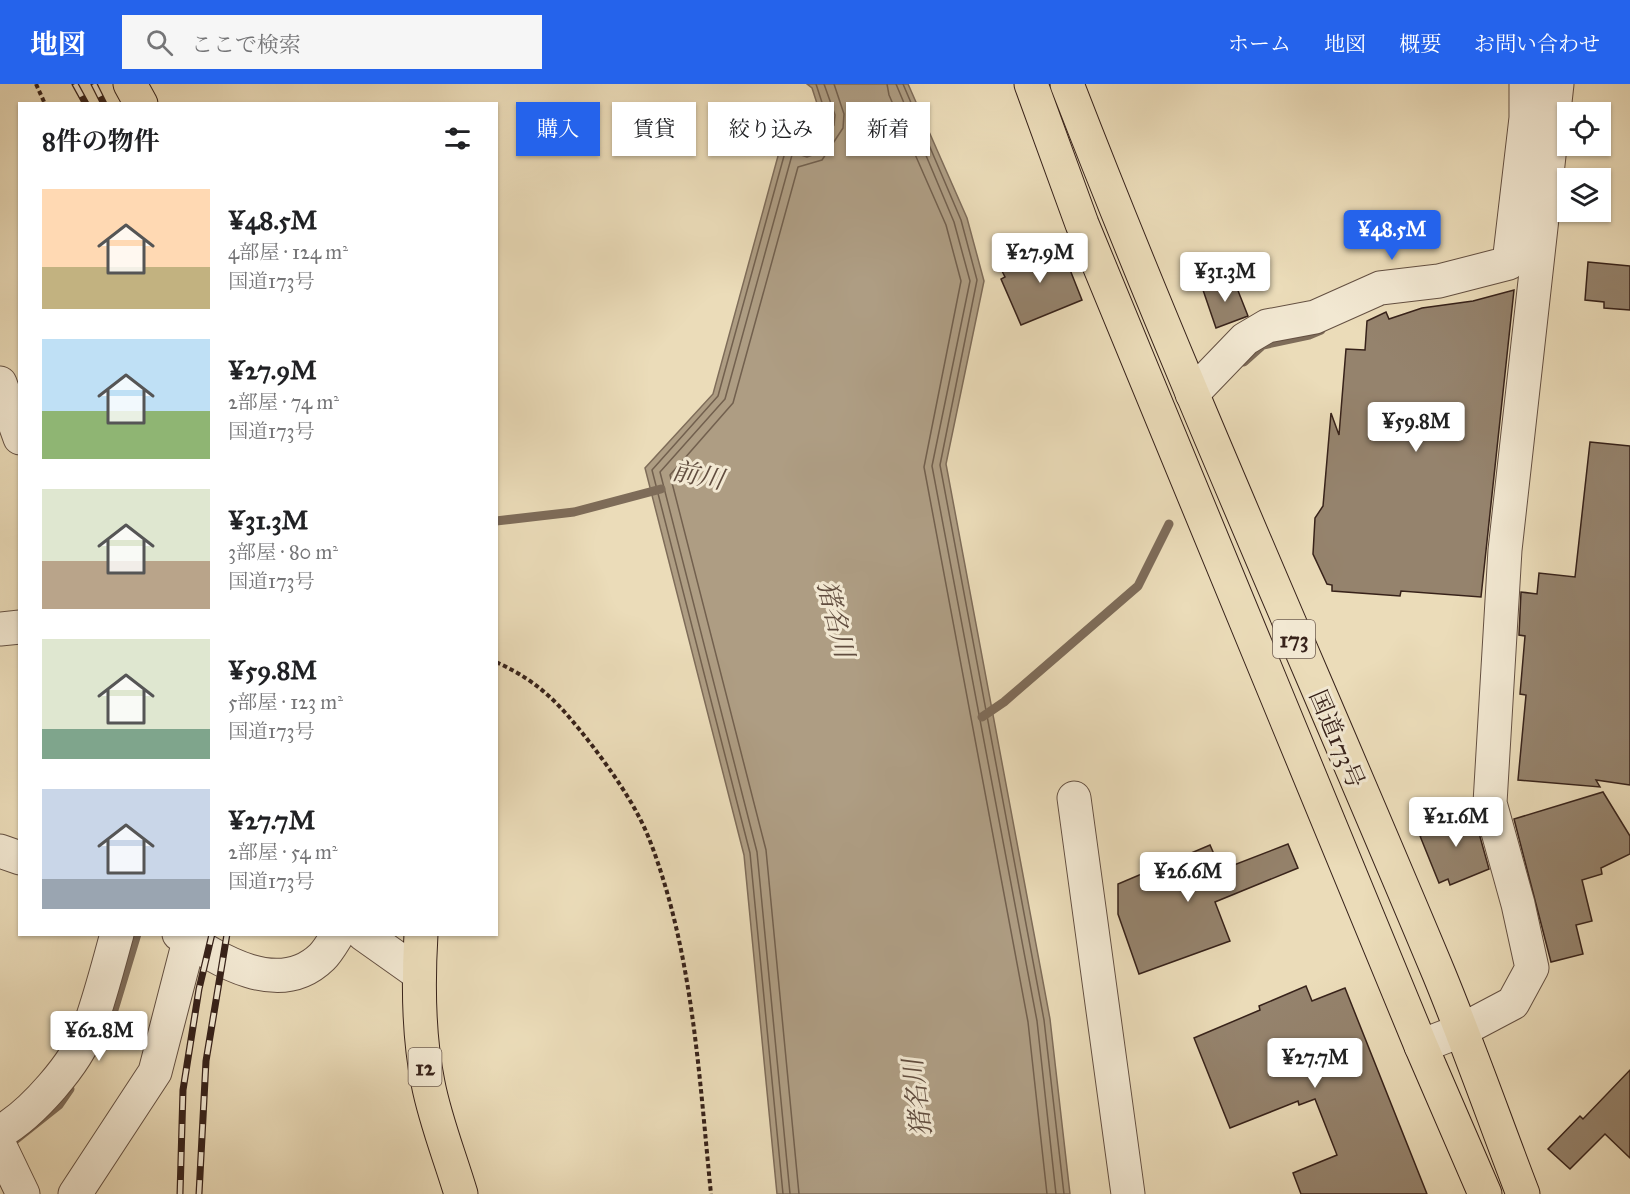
<!DOCTYPE html>
<html lang="ja">
<meta charset="utf-8">
<style>
:root{--surface:#fff;--page:#f6f6f6;--text:#202124;--muted:#757577;--accent:#2563eb}
body{margin:0;font-family:"IM FELL Great Primer","Noto Serif JP",serif;background:var(--page);color:var(--text);height:100vh;display:flex;flex-direction:column;font-size:22px;white-space:nowrap}
*{box-sizing:border-box;margin:0}
p{font-size:20px;color:var(--muted)}
.icon{flex:none;width:33px;height:33px;fill:none;stroke:currentColor;stroke-width:2;stroke-linecap:round;stroke-linejoin:round}
.map{position:relative;flex:1;overflow:hidden}
.side{position:absolute;left:18px;top:18px;width:480px;height:834px;display:flex;flex-direction:column;background:var(--surface);border-radius:0px;box-shadow:0 2px 4px #0004}
.side>*{flex:none}
.hud{position:absolute;left:516px;top:18px;width:570px;height:54px;display:flex;gap:12px}
.fabs{position:absolute;left:1557px;top:18px;display:grid;gap:12px}
.fabs a{display:grid;place-items:center;width:54px;height:54px;border-radius:0px;background:var(--surface);box-shadow:0 2px 4px #0004;font-size:30px}
.price{position:absolute;translate:-50% -51px;padding:0 14px;border-radius:6px;background:#fff;color:#222;font-size:20px;line-height:39px;filter:drop-shadow(0 2px 3px #0008)}
.price::after{content:'';position:absolute;left:50%;top:36px;width:18px;height:14px;margin-left:-9px;background:inherit;clip-path:polygon(0 0,100% 0,50% 100%)}
.price.active{background:var(--accent);color:#fff}
ul{padding:0;list-style:none}
li{display:flex;align-items:center;gap:18px;height:150px;padding:0 24px}
li span{display:grid;place-items:center;flex:none;width:168px;height:120px;border-radius:0px;color:#555}
li>.icon{margin-inline-start:auto}
span .icon{width:72px;height:72px;fill:#fffc;stroke-width:1}
li b{font-size:26px}
h2{display:flex;justify-content:space-between;align-items:center;height:72px;padding:0 24px;font-size:26px}
.tag{padding:0 21px;border-radius:0px;background:var(--surface);box-shadow:0 2px 4px #0004;font-size:21px;line-height:54px}
.tag.active{background:var(--accent);color:#fff}
header{display:flex;align-items:center;gap:36px;box-sizing:border-box;height:84px;padding:0 30px;background:var(--accent);color:#fff}
header strong{font-size:28px}
nav{display:flex;gap:33px;margin-inline-start:auto;font-size:21px}
.search{width:420px;height:54px;background:var(--page);display:flex;align-items:center;gap:15px;box-sizing:border-box;padding:0 21px;border-radius:0px;color:var(--muted);font-size:22px}
.map>svg:first-child{display:block}
.water{fill:#ae9d83;stroke:#7e6c59;stroke-width:1.5}
.lines{fill:none;stroke-linecap:round;stroke-linejoin:round}
.shore{stroke:#72604e;stroke-width:1.5}
.stream{stroke:#7e6c59;stroke-width:9}
.building{fill:#95836d;stroke:#37221a;stroke-width:1.5}
.minor-casing{stroke:#645042;stroke-width:35}
.major-casing{stroke:#37221a;stroke-width:35}
.highway-casing{stroke:#37221a;stroke-width:35}
.path{stroke:#37221a;stroke-width:4;stroke-dasharray:4.5 3;stroke-linecap:butt}
.minor{stroke:#f2e8d2;stroke-width:33}
.major{stroke:#ebdcb9;stroke-width:33}
.highway{stroke:#ebdcb9;stroke-width:33}
.rail-casing{stroke:#37221a;stroke-width:7}
.rail{stroke:#f2e8d2;stroke-width:4.5;stroke-dasharray:14;stroke-linecap:butt}
.labels{text-anchor:middle;dominant-baseline:central;stroke-width:6;stroke-linejoin:round;paint-order:stroke}
.shield{fill:#f2e8d2;stroke:#6f5d51;stroke-width:1.5}
.shield-label{font-size:22px;font-weight:bold;fill:#37221a}
.street-label{font-size:24px;fill:#37221a;stroke:#f2e8d2}
.water-label{font-size:26px;font-style:italic;fill:#614d3f;stroke:#f2e8d2}
</style>
<header>
<strong>地図</strong>
<div class="search"><svg class="icon" aria-label="search" viewBox="0 0 24 24"><circle cx="10" cy="10" r="6"/><path d="M15 15l6 6"/></svg>ここで検索</div>
<nav><a>ホーム</a><a>地図</a><a>概要</a><a>お問い合わせ</a></nav>
</header>
<div class="map">
<svg width="1630" height="1110" viewBox="0 0 1630 1110">
<rect width="100%" height="100%" fill="#ebdcb9"/>
<filter id="stains"><feTurbulence type="fractalNoise" baseFrequency=".00333" numOctaves="4"/><feColorMatrix values="0 0 0 0 .2 0 0 0 0 .09 0 0 0 0 .02 0 0 0 .5 -.17"/></filter>
<radialGradient id="worn" r=".72"><stop offset=".6" stop-color="#630" stop-opacity="0"/><stop offset="1" stop-color="#630" stop-opacity=".3"/></radialGradient>
<polygon class="water" points="807,0 908,0 967,134 984,197 946,380 1050,935 1070,1110 777,1110 744,771 645,384 713,310 784,50 808,59 822,35 812,4"/>
<g class="lines">
<g class="shore">
<polyline points="887,0 889,11 946,141 961,197 924,383 1028,938 1047,1110"/>
<polyline points="896,0 954,138 970,197 932,382 1037,937 1056,1110"/>
<polyline points="903,0 961,136 977,196 940,381 1044,936 1064,1110"/>
<polyline points="783,1110 750,769 652,386 718,312 787,61 790,59 805,65 811,64 828,37 816,0"/>
<polyline points="790,1110 757,768 660,388 725,315 792,71 795,69 807,73 815,70 834,41 835,31 824,0"/>
<polyline points="799,1110 766,766 670,391 733,319 798,83 822,76 843,44 844,30 834,0"/>
</g>
<g class="stream">
<polyline points="1244,278 1263,261 1309,251 1321,246"/>
<polyline points="496,437 574,428 661,405"/>
<polyline points="982,633 1004,618 1138,502 1169,440"/>
<polyline points="94,968 107,949 137,850"/>
<polyline points="15,1056 59,1021 70,1005"/>
</g>
</g>
<g class="building">
<polygon points="1048,161 1051,167 1061,163 1082,216 1021,241 1001,195 1005,193 1002,187 1013,183 1011,178 1021,174 1020,172"/>
<polygon points="1588,178 1630,182 1630,226 1604,224 1604,218 1585,216"/>
<polygon points="1233,194 1248,232 1216,244 1203,206"/>
<polygon points="1514,206 1481,513 1401,507 1400,512 1332,507 1332,501 1327,500 1313,470 1315,434 1323,422 1331,329 1339,351 1346,265 1365,266 1367,237 1386,228 1389,235 1422,224 1473,217"/>
<polygon points="1590,358 1630,362 1630,701 1596,696 1600,703 1518,696 1526,611 1520,610 1525,552 1519,551 1521,508 1537,510 1539,489 1575,493"/>
<polygon points="1603,708 1630,752 1630,770 1601,784 1602,790 1582,796 1592,837 1576,841 1583,870 1551,878 1514,735"/>
<polygon points="1472,724 1489,785 1450,801 1448,795 1439,799 1420,752 1431,748 1429,741"/>
<polygon points="1288,760 1298,784 1215,818 1230,857 1139,890 1118,830 1118,800 1210,761 1221,786"/>
<polygon points="1306,902 1312,917 1345,904 1427,1110 1301,1110 1293,1089 1337,1071 1315,1015 1299,1021 1298,1017 1230,1044 1194,954 1260,926 1259,922"/>
<polygon points="1630,986 1630,1074 1605,1050 1570,1085 1548,1065 1580,1032 1583,1035"/>
</g>
<g class="lines">
<g class="minor-casing">
<g id="minor">
<polyline points="0,299 20,354"/>
<polyline points="1192,310 1245,255 1267,242 1315,233 1380,204 1439,197 1509,179 1526,34 1526,0"/>
<polyline points="0,545 20,543"/>
<polyline points="1074,714 1128,1110"/>
<polyline points="0,767 20,774"/>
<path d="M179 850C219 876 279 915 322 873 328 867 333 858 338 850"/>
<polyline points="363,850 418,889"/>
<polyline points="1421,962 1460,947 1513,919 1532,884 1518,820 1490,719 1505,466 1557,0"/>
<path d="M0 1048C32 1030 77 979 89 944 100 914 108 882 117 850"/>
<polyline points="0,1062 23,1110"/>
<polyline points="75,1110 155,988 189,857"/>
</g>
</g>
<g class="major-casing">
<g id="major">
<polyline points="130,0 141,20"/>
<path d="M421 850C418 900 418 950 428 999 435 1036 450 1073 461 1110"/>
</g>
</g>
<g class="highway-casing">
<g id="highway">
<polyline points="1031,0 1082,140 1421,962 1485,1110"/>
<path d="M1067 0C1183 300 1315 593 1439 890 1469 963 1495 1037 1523 1110"/>
</g>
</g>
<g class="path">
<polyline points="36,0 45,20"/>
<path d="M496 578C542 599 561 622 591 660 613 689 637 723 650 757 693 869 699 992 711 1110"/>
</g>
<use href="#minor" class="minor"/>
<use href="#major" class="major"/>
<use href="#highway" class="highway"/>
<g class="rail-casing">
<g id="rail">
<polyline points="75,0 86,20"/>
<polyline points="94,0 104,20"/>
<polyline points="180,1110 183,1006 199,905 212,850"/>
<polyline points="199,1110 206,977 227,850"/>
</g>
</g>
<use href="#rail" class="rail"/>
</g>
<g class="labels">
<g class="shield">
<rect x="1273" y="536" width="42" height="38" rx="4.5"/>
<rect x="408.5" y="964" width="33" height="38" rx="4.5"/>
</g>
<g class="shield-label">
<text x="1294" y="555">173</text>
<text x="425" y="983">12</text>
</g>
<g class="street-label">
<text transform="translate(1337 655) rotate(67)">国道173号</text>
</g>
<g class="water-label">
<text transform="translate(698 391) rotate(11)">前川</text>
<text transform="translate(836 535) rotate(76)">猪名川</text>
<text transform="translate(917 1014) rotate(-97)">猪名川</text>
</g>
</g>
<rect width="100%" height="100%" filter="url(#stains)"/>
<rect width="100%" height="100%" fill="url(#worn)"/>
</svg>
<div class="fabs">
<a><svg class="icon" aria-label="locate" viewBox="0 0 24 24"><circle cx="12" cy="12" r="6"/><path d="M12 2v4M12 18v4M2 12h4M18 12h4"/></svg></a>
<a><svg class="icon" aria-label="layers" viewBox="0 0 24 24"><path d="M12 4l9 5-9 5-9-5zM3 14l9 5 9-5"/></svg></a>
</div>
<b class="price active" style="left:1392px;top:177px">¥48.5M</b>
<b class="price" style="left:1040px;top:200px">¥27.9M</b>
<b class="price" style="left:1225px;top:219px">¥31.3M</b>
<b class="price" style="left:1416px;top:369px">¥59.8M</b>
<b class="price" style="left:1456px;top:764px">¥21.6M</b>
<b class="price" style="left:1188px;top:819px">¥26.6M</b>
<b class="price" style="left:99px;top:978px">¥62.8M</b>
<b class="price" style="left:1315px;top:1005px">¥27.7M</b>
<div class="hud">
<a class="tag active">購入</a>
<a class="tag">賃貸</a>
<a class="tag">絞り込み</a>
<a class="tag">新着</a>
</div>
<section class="side">
<h2>8件の物件<svg class="icon" aria-label="filters" viewBox="0 0 24 24"><path d="M4 7h16M4 17h16"/><circle cx="9" cy="7" r="2"/><circle cx="15" cy="17" r="2"/></svg></h2>
<ul>
<li><span style="background:linear-gradient(#ffd9b3 65%,#c2b280 0)"><svg class="icon" aria-label="home" viewBox="0 0 24 24"><path d="M3 11l9-7 9 7M6 9v11h12V9"/></svg></span><div><b>¥48.5M</b><p>4部屋 · 124 m²</p><p>国道173号</p></div></li>
<li><span style="background:linear-gradient(#bfe0f5 60%,#8fb573 0)"><svg class="icon" aria-label="home" viewBox="0 0 24 24"><path d="M3 11l9-7 9 7M6 9v11h12V9"/></svg></span><div><b>¥27.9M</b><p>2部屋 · 74 m²</p><p>国道173号</p></div></li>
<li><span style="background:linear-gradient(#dfe7d0 60%,#b9a48a 0)"><svg class="icon" aria-label="home" viewBox="0 0 24 24"><path d="M3 11l9-7 9 7M6 9v11h12V9"/></svg></span><div><b>¥31.3M</b><p>3部屋 · 80 m²</p><p>国道173号</p></div></li>
<li><span style="background:linear-gradient(#dfe7d0 75%,#7fa58c 0)"><svg class="icon" aria-label="home" viewBox="0 0 24 24"><path d="M3 11l9-7 9 7M6 9v11h12V9"/></svg></span><div><b>¥59.8M</b><p>5部屋 · 123 m²</p><p>国道173号</p></div></li>
<li><span style="background:linear-gradient(#c9d6e8 75%,#9aa5b1 0)"><svg class="icon" aria-label="home" viewBox="0 0 24 24"><path d="M3 11l9-7 9 7M6 9v11h12V9"/></svg></span><div><b>¥27.7M</b><p>2部屋 · 54 m²</p><p>国道173号</p></div></li>
</ul>
</section>
</div>
